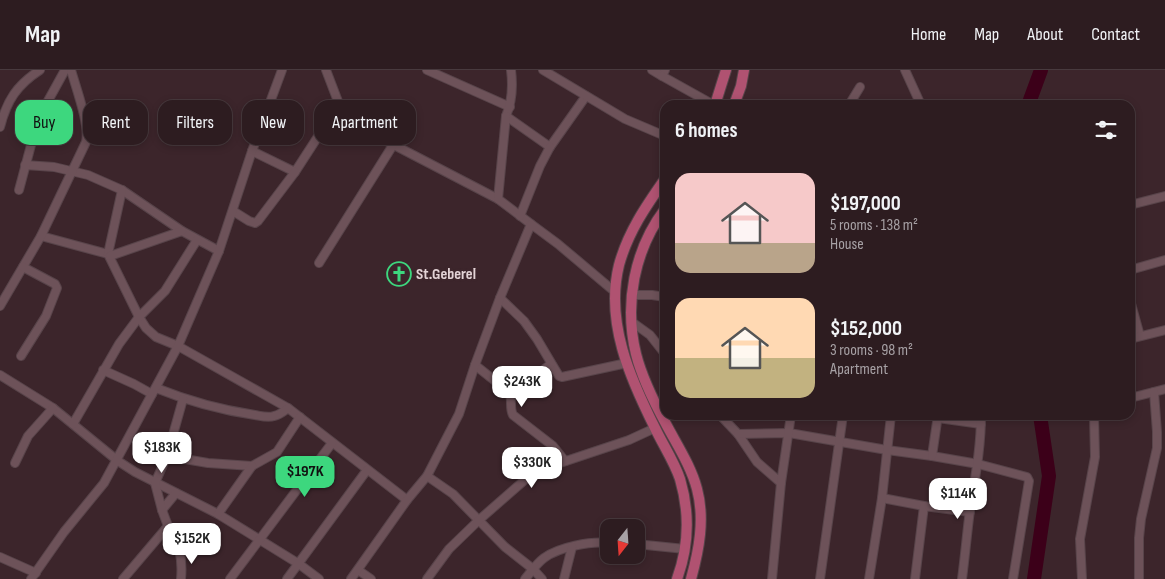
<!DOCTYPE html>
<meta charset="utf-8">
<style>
:root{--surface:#2d1c20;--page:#352529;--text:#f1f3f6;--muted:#a7a1a5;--line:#483a3e;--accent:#3dd77e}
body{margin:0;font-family:"Sofia Sans Condensed",sans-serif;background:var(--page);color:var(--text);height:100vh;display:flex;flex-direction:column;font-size:19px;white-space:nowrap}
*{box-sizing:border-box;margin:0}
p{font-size:16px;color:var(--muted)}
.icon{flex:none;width:28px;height:28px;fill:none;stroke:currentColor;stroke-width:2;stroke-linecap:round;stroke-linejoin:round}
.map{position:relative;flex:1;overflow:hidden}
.details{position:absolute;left:660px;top:30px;width:475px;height:320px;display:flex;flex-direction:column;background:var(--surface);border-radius:15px;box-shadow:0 2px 8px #0003,0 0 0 1px var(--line)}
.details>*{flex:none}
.banner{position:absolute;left:15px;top:30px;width:475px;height:45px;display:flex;gap:10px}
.needle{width:32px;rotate:197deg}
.controls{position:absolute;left:600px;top:449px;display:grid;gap:10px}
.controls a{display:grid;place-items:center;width:45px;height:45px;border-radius:10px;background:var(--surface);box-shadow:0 2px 8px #0003,0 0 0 1px var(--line);font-size:25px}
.price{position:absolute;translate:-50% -42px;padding:0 11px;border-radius:10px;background:#fff;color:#222;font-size:16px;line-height:32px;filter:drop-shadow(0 1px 2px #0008)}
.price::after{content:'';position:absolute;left:50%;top:30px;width:15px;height:11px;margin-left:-8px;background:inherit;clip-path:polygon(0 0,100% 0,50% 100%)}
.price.current{background:var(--accent);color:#111}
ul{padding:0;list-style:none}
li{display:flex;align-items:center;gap:15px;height:125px;padding:0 15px}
li span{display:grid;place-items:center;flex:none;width:140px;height:100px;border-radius:15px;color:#555}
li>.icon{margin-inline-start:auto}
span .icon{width:60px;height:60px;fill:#fffc;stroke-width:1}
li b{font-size:21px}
h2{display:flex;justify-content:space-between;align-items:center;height:60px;padding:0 15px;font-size:21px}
.pill{padding:0 18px;border-radius:15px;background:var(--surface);box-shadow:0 2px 8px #0003,0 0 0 1px var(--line);font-size:18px;line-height:45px}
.pill.current{background:var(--accent);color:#111}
header{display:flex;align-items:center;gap:30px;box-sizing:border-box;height:70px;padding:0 25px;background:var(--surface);border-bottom:1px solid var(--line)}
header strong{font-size:24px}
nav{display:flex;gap:28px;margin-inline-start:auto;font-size:18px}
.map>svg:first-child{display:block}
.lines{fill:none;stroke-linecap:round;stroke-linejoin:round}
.river{stroke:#3c0019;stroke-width:14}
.minor-casing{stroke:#58444a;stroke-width:10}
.major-casing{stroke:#58444a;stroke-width:12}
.minor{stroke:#6d5259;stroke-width:8}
.major{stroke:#b05271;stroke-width:10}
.labels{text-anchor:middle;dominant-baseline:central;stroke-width:5;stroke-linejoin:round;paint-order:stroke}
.poi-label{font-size:16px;font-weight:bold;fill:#e3d3d6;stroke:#3c252b;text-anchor:start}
</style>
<header>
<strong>Map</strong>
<nav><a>Home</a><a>Map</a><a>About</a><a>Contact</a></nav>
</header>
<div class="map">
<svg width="1165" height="509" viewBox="0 0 1165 509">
<rect width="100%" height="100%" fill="#3c252b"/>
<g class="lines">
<g class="river">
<polyline points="1032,35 1030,30 1041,0"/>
<polyline points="1034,509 1049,406 1040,345"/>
</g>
<g class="minor-casing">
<g id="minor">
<polyline points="326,0 339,34 348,46 369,62 498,129"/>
<polyline points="427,0 510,37"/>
<path d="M511 0C513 16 512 32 506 46L550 77 586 26"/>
<polyline points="543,0 625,49 665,66"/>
<polyline points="652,0 662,6 665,0"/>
<polyline points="905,0 921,35"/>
<polyline points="662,6 714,35"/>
<polyline points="849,35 860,17"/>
<polyline points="506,46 498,129 531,154"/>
<path d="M0 57C7 30 17 15 40 0"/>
<polyline points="252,81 295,102 339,34"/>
<polyline points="25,95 54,97 88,105 122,120 182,161 219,181"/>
<polyline points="19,120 38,49 65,0"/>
<polyline points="1130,135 1165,126"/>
<polyline points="233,141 249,151 255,153 258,151 295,102"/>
<polyline points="520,146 540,96 550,77"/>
<polyline points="41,166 108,184 139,247 146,258 156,267 178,276 288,338 407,430"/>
<polyline points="108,184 122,120"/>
<polyline points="110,186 182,161"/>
<polyline points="319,193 393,75"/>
<polyline points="1130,200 1165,190"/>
<polyline points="632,225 652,225 665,227"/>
<polyline points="500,228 524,251 537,269 559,306 562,307 627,293"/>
<polyline points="1130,230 1140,266"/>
<path d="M0 236 41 166 86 72C90 55 76 18 71 0"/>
<polyline points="632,252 650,265 665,284"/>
<polyline points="1130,269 1165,260"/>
<polyline points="21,286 46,246 57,218 55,214 23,197"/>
<path d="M475 295 509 322C513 329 509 338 513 345L553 376 565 391"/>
<polyline points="103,300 134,314 152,324"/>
<polyline points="0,305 53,338 118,391 135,402 218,444 299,494 319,509"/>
<path d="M156 318C188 331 221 340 255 345 261 346 268 348 274 346 280 345 283 342 288 338"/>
<polyline points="511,325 551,294"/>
<polyline points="1130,328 1165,319"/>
<polyline points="720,345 738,364 757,392 781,413"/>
<polyline points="938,348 981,354"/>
<polyline points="73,354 119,274 139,247 165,221 197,170"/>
<polyline points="738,364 789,363 887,380 932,386 978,394 1027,407 1029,411 1013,509"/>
<polyline points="167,386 208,393 252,396 277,382 300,347"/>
<polyline points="932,386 938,345"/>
<polyline points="15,393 28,366 53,338"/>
<polyline points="427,406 453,424 505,477 533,499 542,509"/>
<polyline points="882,428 924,436"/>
<polyline points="162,440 176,423"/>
<polyline points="218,444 252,396"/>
<path d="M168 456C179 474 183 487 181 509"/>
<polyline points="636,474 685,479"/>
<polyline points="0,487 36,503"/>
<polyline points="358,500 371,509"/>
<polyline points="31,509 64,462 104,413 178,276 219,181 252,81 282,0"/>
<polyline points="123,509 168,456 162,440 155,413 167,386 183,329"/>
<polyline points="230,509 332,373"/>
<polyline points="287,509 367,400"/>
<polyline points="351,509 407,430 427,406 459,344 475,295 500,228 531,154 558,174 615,222"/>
<polyline points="427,509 449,479 479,450 527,408 545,398 629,370 655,358"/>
<path d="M525 509C531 502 536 494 544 488 559 477 590 471 609 473"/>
<polyline points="564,509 572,477"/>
<polyline points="772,509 781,413 791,345"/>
<polyline points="820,509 843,345"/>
<polyline points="869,509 882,428 891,345"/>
<polyline points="915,509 924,436 970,442"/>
<path d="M962 509C965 486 967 463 970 440 975 408 981 378 981 345"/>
<polyline points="1082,509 1080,469 1095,387 1094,345"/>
<polyline points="1139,509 1139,468 1141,449 1157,378 1157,362 1154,322"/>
</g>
</g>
<g class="major-casing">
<g id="major">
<polyline points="715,35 726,0"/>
<polyline points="734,35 741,16 744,0"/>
<path d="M665 109C646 136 628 162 619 195 605 252 630 308 655 358 663 375 674 391 680 409 690 443 689 476 677 509"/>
<path d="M665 139C634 180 624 234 636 284 642 308 654 332 666 354 677 375 691 396 697 419 705 449 699 480 691 509"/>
</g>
</g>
<use href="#minor" class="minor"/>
<use href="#major" class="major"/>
</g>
<defs>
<g id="church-ring" transform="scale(1.25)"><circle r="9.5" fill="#3c252b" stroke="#3dd77e" stroke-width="1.5"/><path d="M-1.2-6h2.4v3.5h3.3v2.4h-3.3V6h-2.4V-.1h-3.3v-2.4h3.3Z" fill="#3dd77e"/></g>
</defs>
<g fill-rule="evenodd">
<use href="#church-ring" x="399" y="204"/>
</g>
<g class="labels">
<g class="poi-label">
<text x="416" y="204">St.Geberel</text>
</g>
</g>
</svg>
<div class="controls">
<a><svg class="needle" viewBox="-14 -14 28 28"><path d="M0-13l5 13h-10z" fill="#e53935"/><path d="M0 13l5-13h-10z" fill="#a7a1a5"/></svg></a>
</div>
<b class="price" style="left:522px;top:338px">$243K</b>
<b class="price" style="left:162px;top:404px">$183K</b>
<b class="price" style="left:532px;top:419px">$330K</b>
<b class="price current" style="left:305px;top:428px">$197K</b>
<b class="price" style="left:958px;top:450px">$114K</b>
<b class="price" style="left:192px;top:495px">$152K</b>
<div class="banner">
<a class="pill current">Buy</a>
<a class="pill">Rent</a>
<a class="pill">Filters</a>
<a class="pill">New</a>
<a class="pill">Apartment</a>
</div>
<section class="details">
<h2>6 homes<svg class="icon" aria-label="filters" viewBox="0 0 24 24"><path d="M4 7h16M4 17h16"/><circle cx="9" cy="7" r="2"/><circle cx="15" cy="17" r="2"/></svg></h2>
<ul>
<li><span style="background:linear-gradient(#f6c9c9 70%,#b9a48a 0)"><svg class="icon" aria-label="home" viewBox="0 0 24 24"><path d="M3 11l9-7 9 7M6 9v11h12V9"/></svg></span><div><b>$197,000</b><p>5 rooms · 138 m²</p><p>House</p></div></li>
<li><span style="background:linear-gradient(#ffd9b3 60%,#c2b280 0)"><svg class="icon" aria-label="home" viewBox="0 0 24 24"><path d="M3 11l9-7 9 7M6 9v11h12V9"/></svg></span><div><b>$152,000</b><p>3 rooms · 98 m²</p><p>Apartment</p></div></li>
</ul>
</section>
</div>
